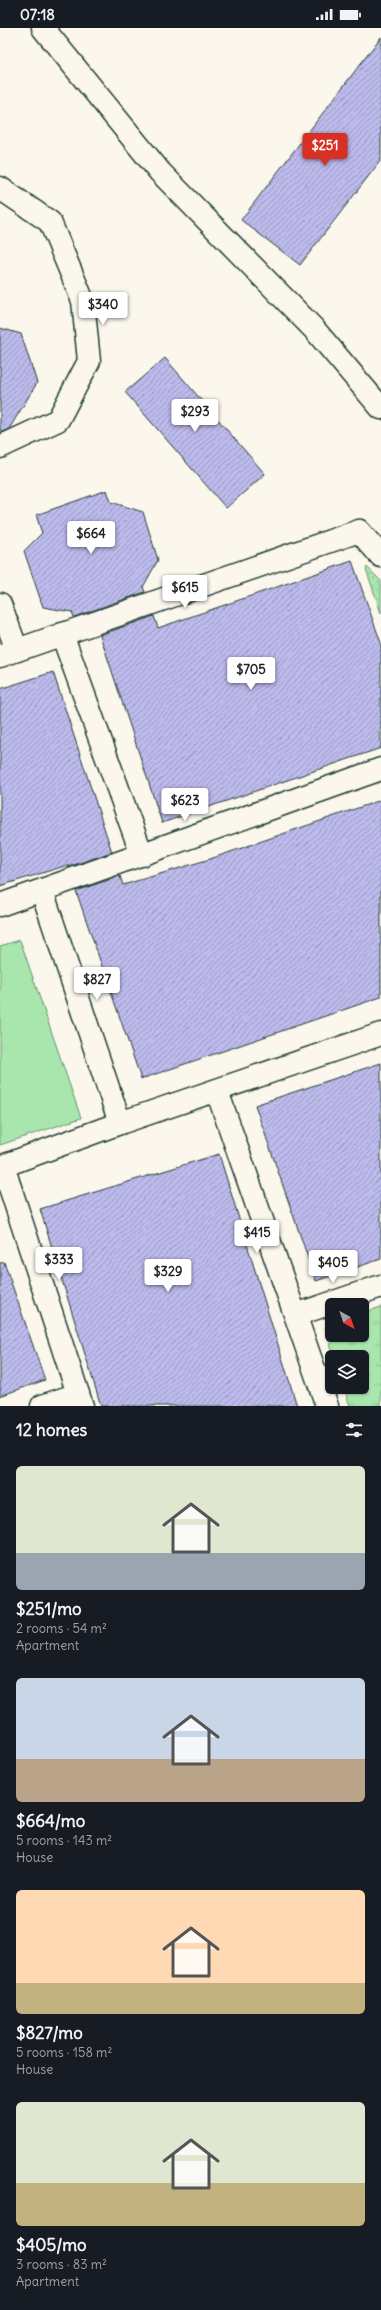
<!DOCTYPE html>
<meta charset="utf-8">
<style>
:root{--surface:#171b24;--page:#20242c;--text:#f1f3f6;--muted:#9ea1a6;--accent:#d93025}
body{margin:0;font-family:Delius,sans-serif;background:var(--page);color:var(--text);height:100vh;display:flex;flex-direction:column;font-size:15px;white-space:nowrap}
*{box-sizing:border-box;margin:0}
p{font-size:13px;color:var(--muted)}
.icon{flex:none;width:22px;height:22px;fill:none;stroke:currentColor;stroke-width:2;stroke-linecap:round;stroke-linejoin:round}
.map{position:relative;height:1378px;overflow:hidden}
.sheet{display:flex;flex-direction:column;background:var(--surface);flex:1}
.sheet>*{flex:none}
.needle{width:26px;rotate:140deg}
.buttons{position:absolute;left:325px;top:1270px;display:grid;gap:8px}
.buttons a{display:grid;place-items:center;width:44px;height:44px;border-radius:6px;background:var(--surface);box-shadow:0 1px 3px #0004;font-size:20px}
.price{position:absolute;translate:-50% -34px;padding:0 9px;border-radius:4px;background:#fff;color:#222;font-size:13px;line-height:26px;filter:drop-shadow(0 1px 2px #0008)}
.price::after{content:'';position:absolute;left:50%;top:24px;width:12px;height:9px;margin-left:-6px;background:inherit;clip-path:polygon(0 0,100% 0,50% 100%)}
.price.active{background:var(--accent);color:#fff}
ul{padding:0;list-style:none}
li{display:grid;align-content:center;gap:8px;height:212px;padding:0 16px}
li span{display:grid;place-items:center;height:124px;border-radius:6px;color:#555}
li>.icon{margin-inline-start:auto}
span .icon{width:72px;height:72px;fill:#fffc;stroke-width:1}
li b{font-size:17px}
h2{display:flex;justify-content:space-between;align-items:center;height:48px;padding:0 16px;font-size:17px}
.status{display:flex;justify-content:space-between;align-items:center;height:28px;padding:0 20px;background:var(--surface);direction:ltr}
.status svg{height:11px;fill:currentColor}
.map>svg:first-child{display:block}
.grass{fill:url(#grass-dots);stroke:#649270}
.park{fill:url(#park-tufts);stroke:#649270}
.pitch{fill:#a9e6ad;stroke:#649270}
.building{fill:url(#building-hatch);stroke:#1f3d34}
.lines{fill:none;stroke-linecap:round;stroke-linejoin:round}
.minor-casing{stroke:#1f3d34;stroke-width:25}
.minor{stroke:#fbf7ec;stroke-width:22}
</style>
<div class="status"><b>07:18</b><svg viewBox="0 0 49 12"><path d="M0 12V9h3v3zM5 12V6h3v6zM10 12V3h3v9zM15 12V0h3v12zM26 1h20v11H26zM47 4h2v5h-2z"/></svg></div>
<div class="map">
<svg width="381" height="1378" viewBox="0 0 381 1378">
<defs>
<pattern id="grass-dots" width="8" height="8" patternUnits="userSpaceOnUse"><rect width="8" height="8" fill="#a9e6ad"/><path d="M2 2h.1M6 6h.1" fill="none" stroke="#91c695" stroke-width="1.8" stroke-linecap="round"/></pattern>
<pattern id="park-tufts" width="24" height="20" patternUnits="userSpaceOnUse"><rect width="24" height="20" fill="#a9e6ad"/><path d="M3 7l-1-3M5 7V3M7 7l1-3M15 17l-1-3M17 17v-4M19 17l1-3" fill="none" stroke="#91c695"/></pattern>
<pattern id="building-hatch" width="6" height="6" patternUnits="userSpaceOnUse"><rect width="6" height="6" fill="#bdbaec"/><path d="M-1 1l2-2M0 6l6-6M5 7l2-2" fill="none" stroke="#9998c0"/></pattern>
</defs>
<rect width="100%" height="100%" fill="#fbf7ec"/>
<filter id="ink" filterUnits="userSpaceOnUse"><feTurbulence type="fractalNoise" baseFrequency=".025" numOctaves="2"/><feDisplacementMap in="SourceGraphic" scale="8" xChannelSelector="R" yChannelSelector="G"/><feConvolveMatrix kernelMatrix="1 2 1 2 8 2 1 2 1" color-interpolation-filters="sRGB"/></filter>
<g filter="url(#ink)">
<polygon class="grass" points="367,539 381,553 381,585 366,541"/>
<polygon class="park" points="381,1279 381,1378 350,1378 344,1359 362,1359 362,1329 334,1329 325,1300 332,1295 332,1307 362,1307 362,1285"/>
<polygon class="pitch" points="20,912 81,1090 0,1117 0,918"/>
<g class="building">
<polygon points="381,9 381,132 300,237 241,192"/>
<polygon points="0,300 21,306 37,355 9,401 0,405"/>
<polygon points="165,330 265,446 226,480 125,364"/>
<polygon points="107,462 111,474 143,484 158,532 143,559 145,564 74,589 72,584 43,579 24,523 42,505 36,487"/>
<polygon points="352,533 381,615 381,720 162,795 100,607 154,588 158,600"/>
<polygon points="53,644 112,824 68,839 68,837 0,858 0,661"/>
<polygon points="381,772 381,969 141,1051 76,863 120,848 123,857 210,831"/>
<polygon points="381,1035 381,1231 316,1253 255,1077"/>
<polygon points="219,1126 297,1378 101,1378 40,1181"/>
<polygon points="4,1234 45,1352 0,1368 0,1235"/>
</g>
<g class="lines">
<g class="minor-casing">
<g id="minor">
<polyline points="43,0 160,144 314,301 381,380"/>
<polyline points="0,160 50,194 83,273 89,333 58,392 0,419"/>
<polyline points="0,576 17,622"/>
<polyline points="62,606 142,827"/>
<polyline points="0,628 359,503 381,528"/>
<polyline points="42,863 120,1095"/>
<polyline points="0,877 381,741"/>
<polyline points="217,1063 327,1378"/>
<polyline points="3,1138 82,1378"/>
<polyline points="0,1139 120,1095 381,1006"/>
<polyline points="296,1287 381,1258"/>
<polyline points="42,1378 78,1366"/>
</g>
</g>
<use href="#minor" class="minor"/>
</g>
</g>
</svg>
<div class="buttons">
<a><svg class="needle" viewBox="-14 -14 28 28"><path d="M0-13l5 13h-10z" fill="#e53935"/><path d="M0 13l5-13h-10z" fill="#9ea1a6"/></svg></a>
<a><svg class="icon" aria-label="layers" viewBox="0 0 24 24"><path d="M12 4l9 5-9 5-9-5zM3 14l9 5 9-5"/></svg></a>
</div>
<b class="price active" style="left:325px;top:139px">$251</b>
<b class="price" style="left:103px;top:298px">$340</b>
<b class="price" style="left:195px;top:405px">$293</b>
<b class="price" style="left:91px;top:527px">$664</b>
<b class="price" style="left:185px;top:581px">$615</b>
<b class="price" style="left:251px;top:663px">$705</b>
<b class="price" style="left:185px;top:794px">$623</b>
<b class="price" style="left:97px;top:973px">$827</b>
<b class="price" style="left:257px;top:1226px">$415</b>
<b class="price" style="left:59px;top:1253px">$333</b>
<b class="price" style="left:333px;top:1256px">$405</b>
<b class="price" style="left:168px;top:1265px">$329</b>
</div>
<section class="sheet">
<h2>12 homes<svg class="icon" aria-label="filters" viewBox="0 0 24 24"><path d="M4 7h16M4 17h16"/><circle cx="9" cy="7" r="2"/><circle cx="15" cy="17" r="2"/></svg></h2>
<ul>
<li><span style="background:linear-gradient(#dfe7d0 70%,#9aa5b1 0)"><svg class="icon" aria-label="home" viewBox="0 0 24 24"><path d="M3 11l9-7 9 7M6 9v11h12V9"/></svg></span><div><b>$251/mo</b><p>2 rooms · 54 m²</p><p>Apartment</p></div></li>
<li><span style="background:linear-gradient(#c9d6e8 65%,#b9a48a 0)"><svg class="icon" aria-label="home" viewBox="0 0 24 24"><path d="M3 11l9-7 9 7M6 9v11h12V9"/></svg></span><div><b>$664/mo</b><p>5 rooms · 143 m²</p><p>House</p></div></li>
<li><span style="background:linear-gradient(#ffd9b3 75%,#c2b280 0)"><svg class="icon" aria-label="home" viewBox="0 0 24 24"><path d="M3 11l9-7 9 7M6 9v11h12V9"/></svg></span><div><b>$827/mo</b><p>5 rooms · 158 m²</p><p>House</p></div></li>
<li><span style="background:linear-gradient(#dfe7d0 65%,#c2b280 0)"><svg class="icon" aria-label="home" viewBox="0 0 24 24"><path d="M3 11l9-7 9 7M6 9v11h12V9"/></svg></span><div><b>$405/mo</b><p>3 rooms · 83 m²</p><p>Apartment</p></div></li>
</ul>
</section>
